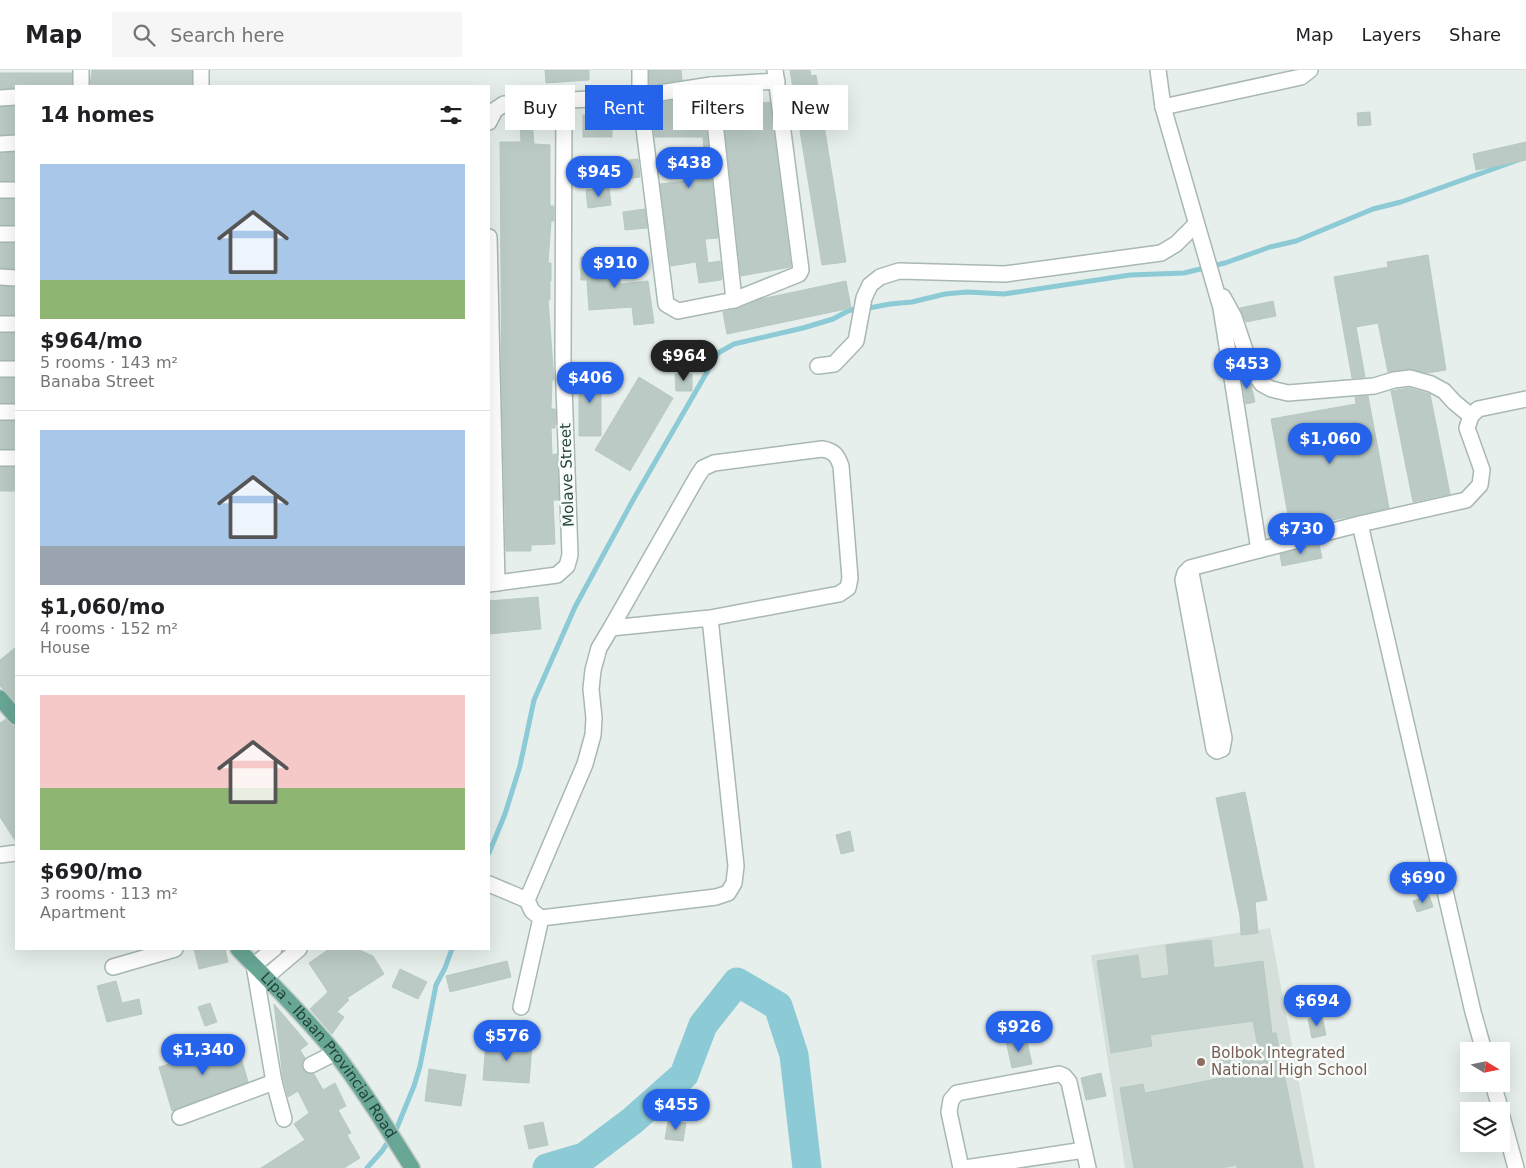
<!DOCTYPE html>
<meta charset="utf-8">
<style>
:root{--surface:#fff;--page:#f6f6f6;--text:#202124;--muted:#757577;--line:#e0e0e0;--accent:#2563eb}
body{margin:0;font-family:"DejaVu Sans",sans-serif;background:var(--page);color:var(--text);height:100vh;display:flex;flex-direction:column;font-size:19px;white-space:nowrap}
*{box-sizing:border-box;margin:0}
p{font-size:16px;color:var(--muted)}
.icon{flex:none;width:28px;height:28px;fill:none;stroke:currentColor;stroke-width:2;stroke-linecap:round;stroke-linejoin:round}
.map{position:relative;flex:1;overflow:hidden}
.panel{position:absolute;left:15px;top:15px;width:475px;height:865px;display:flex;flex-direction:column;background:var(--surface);border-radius:0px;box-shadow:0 5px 20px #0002}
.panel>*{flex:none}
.top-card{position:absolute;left:505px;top:15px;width:475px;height:45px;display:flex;gap:10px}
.needle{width:32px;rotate:100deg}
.fabs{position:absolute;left:1460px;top:972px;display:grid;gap:10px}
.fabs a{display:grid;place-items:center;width:50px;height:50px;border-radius:0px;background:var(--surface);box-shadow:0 5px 20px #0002;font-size:25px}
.price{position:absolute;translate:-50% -42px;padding:0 11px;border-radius:18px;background:var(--accent);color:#fff;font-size:16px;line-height:32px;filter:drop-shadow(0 1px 2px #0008)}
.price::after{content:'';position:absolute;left:50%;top:30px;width:15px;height:11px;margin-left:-8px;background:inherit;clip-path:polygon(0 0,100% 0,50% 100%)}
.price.current{background:#222;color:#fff}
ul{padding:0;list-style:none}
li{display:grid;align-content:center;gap:10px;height:265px;padding:0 25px}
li+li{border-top:1px solid var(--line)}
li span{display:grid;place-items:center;height:155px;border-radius:0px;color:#555}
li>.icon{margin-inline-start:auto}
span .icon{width:90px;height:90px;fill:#fffc;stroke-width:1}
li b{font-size:21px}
h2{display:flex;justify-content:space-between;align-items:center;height:60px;padding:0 25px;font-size:21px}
.tag{padding:0 18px;border-radius:0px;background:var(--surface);box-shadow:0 5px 20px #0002;font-size:18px;line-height:45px}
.tag.current{background:var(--accent);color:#fff}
header{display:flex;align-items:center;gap:30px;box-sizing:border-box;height:70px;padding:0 25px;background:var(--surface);border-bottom:1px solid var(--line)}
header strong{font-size:24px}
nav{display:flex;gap:28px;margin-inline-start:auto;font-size:18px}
.search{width:350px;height:45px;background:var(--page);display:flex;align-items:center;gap:12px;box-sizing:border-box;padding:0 18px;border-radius:0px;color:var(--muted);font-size:19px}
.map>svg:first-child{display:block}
.built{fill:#d4dfda}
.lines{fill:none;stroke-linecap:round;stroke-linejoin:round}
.stream{stroke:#8ccad6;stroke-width:5}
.river{stroke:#8ccad6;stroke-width:29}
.building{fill:#bbcac4;stroke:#b7c9c2}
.minor-casing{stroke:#a8b8b2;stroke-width:18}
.major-casing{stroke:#c1cac8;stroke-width:18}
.minor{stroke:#fff;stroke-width:15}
.major{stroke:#68a696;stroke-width:15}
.education-dot{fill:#8d6e63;stroke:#f7fbf9;stroke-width:2}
.labels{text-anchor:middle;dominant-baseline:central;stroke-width:5;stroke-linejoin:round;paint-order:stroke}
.street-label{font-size:15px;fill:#23433a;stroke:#f7fbf9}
.education-label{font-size:15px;fill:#785e54;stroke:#f7fbf9;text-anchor:start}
</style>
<header>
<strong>Map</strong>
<div class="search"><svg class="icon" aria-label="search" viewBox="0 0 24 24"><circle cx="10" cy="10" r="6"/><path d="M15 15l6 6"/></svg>Search here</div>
<nav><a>Map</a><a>Layers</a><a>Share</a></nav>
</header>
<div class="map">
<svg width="1526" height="1098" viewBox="0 0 1526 1098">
<rect width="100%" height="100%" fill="#e6efeb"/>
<polygon class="built" points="1270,858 1315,1098 1125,1098 1091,885"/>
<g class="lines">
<g class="stream">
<polyline points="869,238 890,234 912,232 945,224 967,222 1004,224 1130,205 1184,203 1225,193 1270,177 1296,171 1373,139 1401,132 1526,87"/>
<polyline points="489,783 505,744 520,696 534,630 575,537 633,430 718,283 734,274 803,258 833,249 848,241 858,238"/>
<polyline points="367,1098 382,1081 396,1060 414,1016 420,996 436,915 445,898 452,879"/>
</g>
<polyline class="river" points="547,1098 584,1087 632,1051 684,1005 703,955 737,912 778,936 794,985 807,1098"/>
</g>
<g class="building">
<polygon points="92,0 192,0 192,16 90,16"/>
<polygon points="545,0 589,0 589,10 546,13"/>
<polygon points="649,0 681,0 682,10 649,15"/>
<polygon points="790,0 810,0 811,6 816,5 846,192 822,195"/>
<polygon points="0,3 72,3 72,16 16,16 16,18 0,19"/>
<polygon points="743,22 745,35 770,32 791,197 741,206 721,24"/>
<polygon points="703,26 718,168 705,169 708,193 720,191 722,208 721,210 699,213 696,192 671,196 660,114 687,111 683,83 704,80 703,67 655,67 650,34"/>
<polygon points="16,36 16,64 0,65 0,37"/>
<polygon points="1370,42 1371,55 1358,56 1357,43"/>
<rect x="583" y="45" width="29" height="22"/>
<polygon points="532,48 534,74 550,75 550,136 554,136 554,151 551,151 548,193 551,193 551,211 550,211 550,230 548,230 554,310 552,310 551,339 555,339 556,342 555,358 551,358 552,385 557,384 559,430 553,430 555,474 531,475 531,481 506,481 502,325 500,72 521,72 520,49"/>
<polygon points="1526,72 1526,90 1476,100 1473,84"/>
<polygon points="16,82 16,111 0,111 0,83"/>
<polygon points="638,89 640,107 617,110 615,92"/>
<polygon points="609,117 611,135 588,138 586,120"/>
<rect x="0" y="129" width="16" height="26"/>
<polygon points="645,139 647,158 625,160 623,142"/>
<polygon points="0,173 16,173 16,199 0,198"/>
<polygon points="1428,185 1446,300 1427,303 1409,299 1388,302 1378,253 1356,257 1365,307 1352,308 1334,207 1388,197 1387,192"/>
<polygon points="581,187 620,187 620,214 648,211 654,253 634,255 632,237 589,240 587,210 581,210"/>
<polygon points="846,211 851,238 727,264 723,242 737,239 761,229"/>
<polygon points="0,216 16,217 16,245 0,245"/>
<polygon points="1273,231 1276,246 1246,252 1240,238"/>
<rect x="0" y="263" width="16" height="27"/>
<polygon points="1239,291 1243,304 1251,315 1255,332 1246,334"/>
<polygon points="581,301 595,301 596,306 601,306 601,366 579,366 579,306 581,306"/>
<polygon points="675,304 692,304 692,321 676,321"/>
<polygon points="639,307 673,328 630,401 595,380"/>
<rect x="0" y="308" width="16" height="25"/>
<polygon points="1409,318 1430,324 1450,424 1413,432 1391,321"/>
<polygon points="1368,326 1389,438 1349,447 1316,453 1316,456 1291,462 1271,349 1356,334 1355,327"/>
<rect x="0" y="351" width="16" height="28"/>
<rect x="0" y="397" width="16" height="24"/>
<polygon points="1319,474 1322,488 1282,496 1280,484"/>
<polygon points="538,527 541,559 489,564 489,531"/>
<polygon points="16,577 16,633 0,616 0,590"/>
<polygon points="6,649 12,656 16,656 16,772 0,747 0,653"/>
<polygon points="1245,722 1267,830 1255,832 1258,863 1241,865 1240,846 1216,728"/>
<polygon points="850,761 854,781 841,784 836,765"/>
<polygon points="1429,825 1433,837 1417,842 1413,831"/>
<polygon points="1211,870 1214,898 1263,891 1272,963 1276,963 1303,1098 1237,1098 1237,1095 1221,1098 1134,1098 1120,1018 1143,1014 1145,1023 1221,1008 1217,986 1258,978 1253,951 1150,965 1152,976 1111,983 1097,891 1138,885 1141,909 1169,905 1166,875"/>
<polygon points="194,879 225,879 228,892 199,899"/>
<polygon points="329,879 357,879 373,886 384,904 347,928 349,930 337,942 344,947 332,964 310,939 328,922 309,893"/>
<polygon points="507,891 511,907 450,922 446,906"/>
<polygon points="400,899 427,912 418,929 392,917"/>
<polygon points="116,911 122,933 139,929 142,944 107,952 97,916"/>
<polygon points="210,933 217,952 205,956 198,937"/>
<polygon points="274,934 308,974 300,980 305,988 302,994 303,1000 306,1003 314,1004 323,1020 335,1013 346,1036 338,1040 351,1063 347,1065 360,1088 344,1098 261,1098 305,1070 294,1054 309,1043 298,1021 288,1027 283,1008"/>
<polygon points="1322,946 1326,965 1312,968 1308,949"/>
<polygon points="1026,967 1032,994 1012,998 1006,971"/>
<polygon points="486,971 532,975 529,1013 483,1010"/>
<polygon points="237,974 248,1012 172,1041 159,997"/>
<polygon points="429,999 466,1005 461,1036 425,1031"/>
<polygon points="1101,1003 1106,1026 1086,1030 1081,1008"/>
<polygon points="668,1051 686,1053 683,1071 665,1069"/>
<polygon points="543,1052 548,1075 529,1079 524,1056"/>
</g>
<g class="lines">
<g class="minor-casing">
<g id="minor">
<polyline points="201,0 201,16"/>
<polyline points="640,0 640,26 666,234 678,241 734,230 799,204 801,200 775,0"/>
<polyline points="1158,0 1163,37 1221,238 1259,480 1360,454 1466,430 1480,415 1482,400 1467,358 1471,346 1478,339 1526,329"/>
<polyline points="711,15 734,230"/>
<polyline points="81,16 81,0"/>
<polyline points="0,28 16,27"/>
<polyline points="1163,37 1301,7 1310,0"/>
<polyline points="489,52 495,40 504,34 640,26 711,15 777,11"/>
<polyline points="0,74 16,73"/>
<polyline points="0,120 16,120"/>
<polyline points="0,164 16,164"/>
<polyline points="489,167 497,513"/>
<polyline points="0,207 16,208"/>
<polyline points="1223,227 1234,247 1252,301 1262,314 1271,319 1288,323 1374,316 1394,310 1410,308 1431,314 1444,321 1454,332 1471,346"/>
<polyline points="0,254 16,254"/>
<polyline points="818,296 834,294 856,271 864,228 870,215 880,207 899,201 1005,204 1161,183 1176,174 1196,154"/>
<polyline points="0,299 16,299"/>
<polyline points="0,342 16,342"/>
<polyline points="1,388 16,388"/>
<polyline points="1360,454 1473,942 1484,981"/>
<polyline points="1190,498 1224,668 1222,679 1217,681 1214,679 1183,510 1185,503 1190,498 1259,480"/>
<polyline points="489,514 557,505 567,496 570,485 563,289 564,31"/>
<path d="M611 558 710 548 839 524 848 518 850 508 841 396C837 385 834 381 822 379L714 393 703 398 697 407 611 558 599 578 593 600 591 619 594 648 593 665 585 694 527 830 532 841 541 848 716 827 728 823 734 813 736 796 710 548"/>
<polyline points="0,785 16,783"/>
<polyline points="489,814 527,830"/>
<polyline points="113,897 175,879"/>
<polyline points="266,907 299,879"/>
<polyline points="521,937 541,848"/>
<polyline points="311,995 335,983"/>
<polyline points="274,1012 284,1049"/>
<polyline points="1493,1014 1501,1041"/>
<polyline points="1501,1043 1516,1098"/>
<polyline points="180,1047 274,1012 254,895 274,879"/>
<polyline points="961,1098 949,1042 951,1030 957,1023 1059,1004 1064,1006 1069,1012 1088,1098"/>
<polyline points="965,1098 1084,1080"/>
</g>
</g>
<g class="major-casing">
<g id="major">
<polyline points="0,628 16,647"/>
<path id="s1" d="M238 879C271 913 305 946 335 983 363 1019 388 1059 412 1098"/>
</g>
</g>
<use href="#minor" class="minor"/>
<use href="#major" class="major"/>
</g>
<circle class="education-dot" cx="1201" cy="992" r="5"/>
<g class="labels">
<g class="street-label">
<text transform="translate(567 405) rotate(-92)">Molave Street</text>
<text stroke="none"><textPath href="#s1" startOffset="140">Lipa - Ibaan Provincial Road</textPath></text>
</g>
<g class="education-label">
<text x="1211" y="983">Bolbok Integrated<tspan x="1211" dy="17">National High School</tspan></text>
</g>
</g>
</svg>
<div class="fabs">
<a><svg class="needle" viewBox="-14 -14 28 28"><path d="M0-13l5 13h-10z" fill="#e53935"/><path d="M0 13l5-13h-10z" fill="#757577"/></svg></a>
<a><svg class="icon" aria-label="layers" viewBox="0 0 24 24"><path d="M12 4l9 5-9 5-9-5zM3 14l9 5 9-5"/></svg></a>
</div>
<b class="price" style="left:689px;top:119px">$438</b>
<b class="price" style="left:599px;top:128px">$945</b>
<b class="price" style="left:615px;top:219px">$910</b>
<b class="price current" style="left:684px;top:312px">$964</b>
<b class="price" style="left:1247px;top:320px">$453</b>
<b class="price" style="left:590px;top:334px">$406</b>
<b class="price" style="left:1330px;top:395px">$1,060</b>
<b class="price" style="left:1301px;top:485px">$730</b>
<b class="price" style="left:1423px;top:834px">$690</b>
<b class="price" style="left:1317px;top:957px">$694</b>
<b class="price" style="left:1019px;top:983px">$926</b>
<b class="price" style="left:507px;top:992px">$576</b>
<b class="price" style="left:203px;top:1006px">$1,340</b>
<b class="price" style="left:676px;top:1061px">$455</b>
<div class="top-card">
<a class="tag">Buy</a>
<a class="tag current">Rent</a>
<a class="tag">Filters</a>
<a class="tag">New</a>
</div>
<section class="panel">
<h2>14 homes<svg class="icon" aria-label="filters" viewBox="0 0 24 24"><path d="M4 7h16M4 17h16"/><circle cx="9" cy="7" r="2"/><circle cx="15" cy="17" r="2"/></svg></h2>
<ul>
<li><span style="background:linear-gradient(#a9c7e8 75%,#8fb573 0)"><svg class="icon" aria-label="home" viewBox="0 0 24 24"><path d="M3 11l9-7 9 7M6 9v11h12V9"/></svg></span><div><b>$964/mo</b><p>5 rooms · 143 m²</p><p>Banaba Street</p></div></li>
<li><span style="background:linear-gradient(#a9c7e8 75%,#9aa5b1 0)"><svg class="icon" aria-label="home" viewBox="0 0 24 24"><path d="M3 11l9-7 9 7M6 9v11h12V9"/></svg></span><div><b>$1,060/mo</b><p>4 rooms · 152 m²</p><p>House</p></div></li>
<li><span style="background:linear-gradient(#f6c9c9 60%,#8fb573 0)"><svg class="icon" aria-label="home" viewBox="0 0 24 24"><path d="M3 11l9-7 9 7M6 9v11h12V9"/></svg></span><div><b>$690/mo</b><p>3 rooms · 113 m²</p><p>Apartment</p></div></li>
</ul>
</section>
</div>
